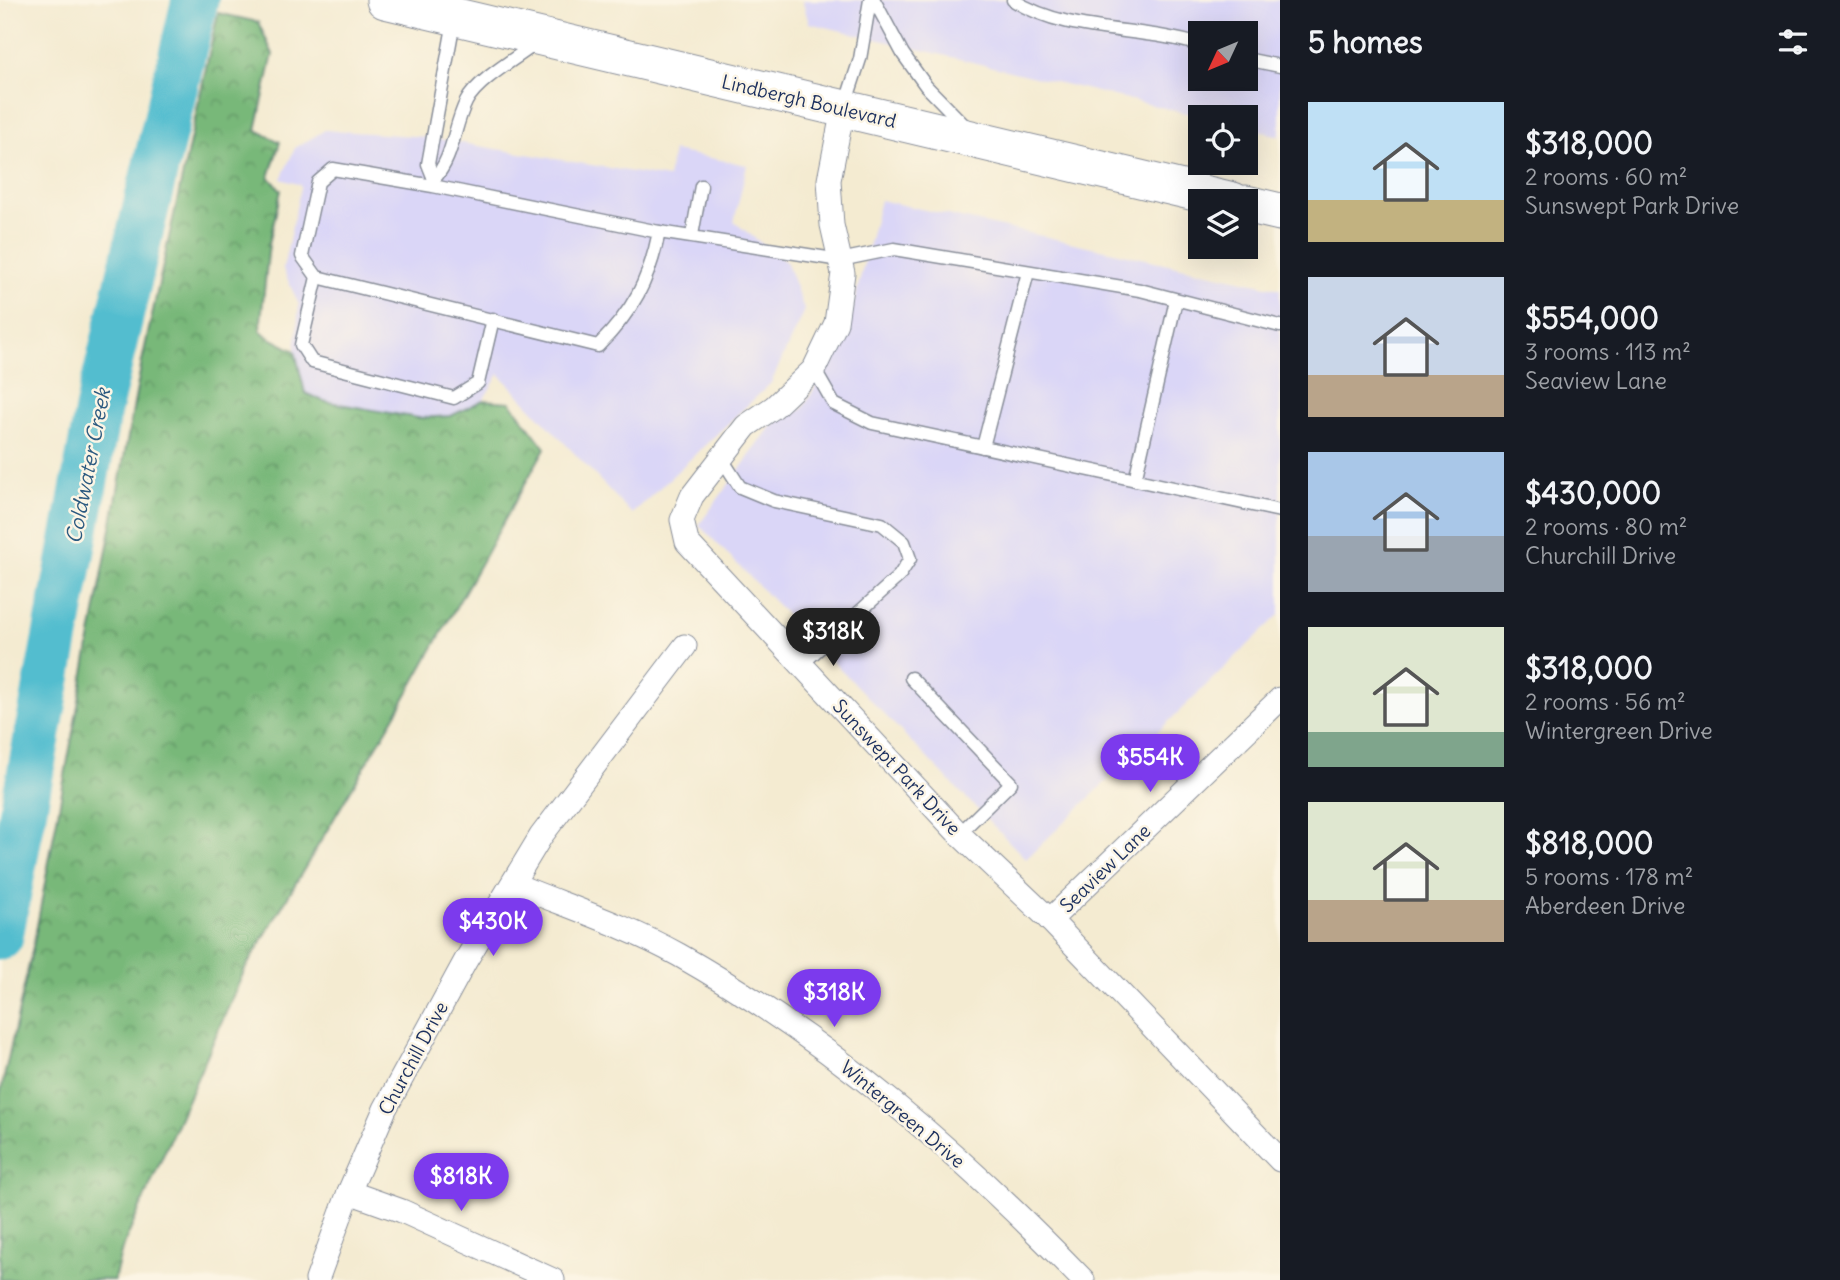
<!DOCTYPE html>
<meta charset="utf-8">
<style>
:root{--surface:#171b24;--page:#242831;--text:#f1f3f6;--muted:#9ea1a6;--accent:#7c3aed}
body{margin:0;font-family:Delius,sans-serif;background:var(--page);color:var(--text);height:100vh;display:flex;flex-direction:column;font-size:26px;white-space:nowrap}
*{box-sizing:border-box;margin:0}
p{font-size:23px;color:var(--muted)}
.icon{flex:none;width:38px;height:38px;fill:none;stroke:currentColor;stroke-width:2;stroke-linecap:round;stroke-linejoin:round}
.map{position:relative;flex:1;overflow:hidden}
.side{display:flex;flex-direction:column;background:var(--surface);width:560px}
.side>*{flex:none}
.needle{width:46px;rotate:226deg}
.tools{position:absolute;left:1188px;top:21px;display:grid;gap:14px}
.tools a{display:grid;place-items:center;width:70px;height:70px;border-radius:0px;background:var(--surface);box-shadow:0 7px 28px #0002;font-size:35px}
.price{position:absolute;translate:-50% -60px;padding:0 16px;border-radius:24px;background:var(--accent);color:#fff;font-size:23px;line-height:46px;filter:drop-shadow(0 2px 4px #0008)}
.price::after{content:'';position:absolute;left:50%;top:42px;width:21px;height:16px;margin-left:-10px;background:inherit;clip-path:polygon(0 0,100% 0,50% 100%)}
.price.current{background:#222;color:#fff}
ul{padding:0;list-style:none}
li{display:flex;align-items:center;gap:21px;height:175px;padding:0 28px}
li span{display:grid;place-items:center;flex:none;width:196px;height:140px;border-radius:0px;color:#555}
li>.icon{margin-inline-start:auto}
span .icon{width:84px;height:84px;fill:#fffc;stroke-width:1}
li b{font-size:30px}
h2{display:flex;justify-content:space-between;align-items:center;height:84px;padding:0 28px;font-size:30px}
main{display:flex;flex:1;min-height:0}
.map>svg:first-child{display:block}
.built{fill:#dad6f7;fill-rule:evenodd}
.forest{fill:url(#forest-crowns);stroke:#4a746c;stroke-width:2}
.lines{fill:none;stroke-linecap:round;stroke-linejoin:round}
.river{stroke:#53bdcf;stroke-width:47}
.service-casing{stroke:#888d98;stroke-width:15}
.minor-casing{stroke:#888d98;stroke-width:25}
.primary-casing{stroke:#888d98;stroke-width:39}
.service{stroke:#fff;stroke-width:12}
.minor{stroke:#fff;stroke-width:23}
.primary{stroke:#fff;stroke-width:37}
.labels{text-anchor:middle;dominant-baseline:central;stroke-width:5;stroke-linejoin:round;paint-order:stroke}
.street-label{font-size:19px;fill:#1b2f5e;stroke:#fcf5e5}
.water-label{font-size:21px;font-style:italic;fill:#2c5a80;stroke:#fcf5e5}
</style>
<main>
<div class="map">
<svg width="1280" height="1280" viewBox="0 0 1280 1280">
<defs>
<pattern id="forest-crowns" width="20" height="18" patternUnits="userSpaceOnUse" patternTransform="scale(1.75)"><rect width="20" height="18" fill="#78b879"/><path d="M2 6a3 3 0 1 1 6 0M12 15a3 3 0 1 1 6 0" fill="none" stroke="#629666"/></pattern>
</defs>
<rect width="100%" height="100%" fill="#fcf5e5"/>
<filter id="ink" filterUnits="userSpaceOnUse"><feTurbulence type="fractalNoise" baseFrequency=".0143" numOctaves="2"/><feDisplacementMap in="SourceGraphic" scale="14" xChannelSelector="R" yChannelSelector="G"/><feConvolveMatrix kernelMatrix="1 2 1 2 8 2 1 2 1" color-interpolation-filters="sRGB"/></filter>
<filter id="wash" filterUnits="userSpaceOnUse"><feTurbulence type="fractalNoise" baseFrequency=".00686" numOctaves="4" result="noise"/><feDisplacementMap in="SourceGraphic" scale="28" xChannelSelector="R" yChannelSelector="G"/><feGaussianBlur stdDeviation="1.57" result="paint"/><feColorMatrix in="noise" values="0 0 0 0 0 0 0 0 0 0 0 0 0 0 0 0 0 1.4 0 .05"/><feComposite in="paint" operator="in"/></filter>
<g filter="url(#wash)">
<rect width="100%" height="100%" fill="#f4ebd1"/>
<g class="built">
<path d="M802 0H1280V136L1246 128V117H1202L809 23ZM1200 33H1246V79H1200Z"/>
<polygon points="325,130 426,137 668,178 673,151 747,165 734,222 787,263 804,310 771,383 632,514 499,374 483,400 451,416 418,418 323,401 305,393 295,351 299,305 283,269 301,185 281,179 295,148"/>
<polygon points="880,200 1280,289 1280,614 1026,859 699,525 772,425 802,409 845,339"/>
</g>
<polygon class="forest" points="218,13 258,22 273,54 256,130 280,142 269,177 281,190 269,244 260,330 268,337 295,351 305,393 323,401 418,418 451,416 483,400 510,402 545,448 400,707 245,969 122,1249 114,1280 0,1280 0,1095 34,942 142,361"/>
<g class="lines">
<polyline class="river" points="0,936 98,410 195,0"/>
</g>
</g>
<g filter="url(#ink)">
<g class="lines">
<g class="service-casing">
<g id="service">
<polyline points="874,0 903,54 926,86 967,128"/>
<path d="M1013 0C1068 35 1140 26 1200 45"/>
<polyline points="1246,59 1280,66"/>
<polyline points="845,105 860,59 870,0"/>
<path d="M434 179C454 157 453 128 466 102 476 81 518 57 538 42"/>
<path d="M433 186 333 169 318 182 302 256 317 277 598 346C633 311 649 281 659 232L433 186 434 179 428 164 454 21"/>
<polyline points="659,232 840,260 894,249 1140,290 1280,326"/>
<polyline points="692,235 701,186"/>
<polyline points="317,277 301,345 312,362 454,398 478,383 493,319"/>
<polyline points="814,369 834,404 872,423 1280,511"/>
<polyline points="983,447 1028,272"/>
<polyline points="722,459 740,487 774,501 882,524 904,542 910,559 899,576 801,665"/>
<polyline points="1135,480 1176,300"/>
<polyline points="911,678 1011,783 959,834"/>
</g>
</g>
<g class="minor-casing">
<g id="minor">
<polyline points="843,109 829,180 832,225 843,273 836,323 814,369 774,407 746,426 692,496 682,520 687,542 959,834 1050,920 1280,1160"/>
<path d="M513 884C569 907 627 926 679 955 834 1043 960 1153 1083 1280"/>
<polyline points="1050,920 1280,699"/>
<polyline points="349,1192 402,1211 553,1280"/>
<polyline points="317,1280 349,1192 385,1109 466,960 541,836 685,646"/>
</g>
</g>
<g class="primary-casing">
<g id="primary">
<polyline points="385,0 1233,201"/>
<polyline points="1246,204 1280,212"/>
</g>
</g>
<use href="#service" class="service"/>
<use href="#minor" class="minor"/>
<use href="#primary" class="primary"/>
</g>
</g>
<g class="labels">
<g class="street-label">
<text transform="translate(809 101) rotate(13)">Lindbergh Boulevard</text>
<text transform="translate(897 767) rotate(47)">Sunswept Park Drive</text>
<text transform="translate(1105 868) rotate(-44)">Seaview Lane</text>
<text transform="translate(413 1058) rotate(-62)">Churchill Drive</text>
<text transform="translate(903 1114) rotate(40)">Wintergreen Drive</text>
</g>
<g class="water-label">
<text transform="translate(88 466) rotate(-79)">Coldwater Creek</text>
</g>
</g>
</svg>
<div class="tools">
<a><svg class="needle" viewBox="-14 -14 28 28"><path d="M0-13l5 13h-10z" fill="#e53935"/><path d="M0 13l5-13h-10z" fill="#9ea1a6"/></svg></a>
<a><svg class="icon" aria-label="locate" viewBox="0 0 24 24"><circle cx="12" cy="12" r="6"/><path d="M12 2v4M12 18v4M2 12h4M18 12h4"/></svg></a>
<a><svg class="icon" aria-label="layers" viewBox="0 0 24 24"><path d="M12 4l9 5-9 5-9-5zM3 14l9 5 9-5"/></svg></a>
</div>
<b class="price current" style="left:833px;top:668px">$318K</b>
<b class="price" style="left:1150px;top:794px">$554K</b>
<b class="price" style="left:493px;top:958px">$430K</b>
<b class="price" style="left:834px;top:1029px">$318K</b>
<b class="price" style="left:461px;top:1213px">$818K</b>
</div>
<section class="side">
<h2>5 homes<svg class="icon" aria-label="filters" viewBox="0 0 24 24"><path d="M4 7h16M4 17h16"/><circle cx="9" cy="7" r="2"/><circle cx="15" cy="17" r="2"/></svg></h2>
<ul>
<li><span style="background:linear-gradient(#bfe0f5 70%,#c2b280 0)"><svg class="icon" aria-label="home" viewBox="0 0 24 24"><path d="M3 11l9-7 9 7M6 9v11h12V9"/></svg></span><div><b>$318,000</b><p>2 rooms · 60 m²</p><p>Sunswept Park Drive</p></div></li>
<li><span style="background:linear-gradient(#c9d6e8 70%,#b9a48a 0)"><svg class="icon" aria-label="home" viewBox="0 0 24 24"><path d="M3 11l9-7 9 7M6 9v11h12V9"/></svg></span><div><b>$554,000</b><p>3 rooms · 113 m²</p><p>Seaview Lane</p></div></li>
<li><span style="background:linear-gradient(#a9c7e8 60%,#9aa5b1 0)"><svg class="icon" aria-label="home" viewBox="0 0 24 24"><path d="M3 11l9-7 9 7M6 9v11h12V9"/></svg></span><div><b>$430,000</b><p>2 rooms · 80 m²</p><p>Churchill Drive</p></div></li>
<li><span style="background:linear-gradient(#dfe7d0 75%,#7fa58c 0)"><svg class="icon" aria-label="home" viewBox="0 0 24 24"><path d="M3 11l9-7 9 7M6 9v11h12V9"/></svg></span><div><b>$318,000</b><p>2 rooms · 56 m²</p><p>Wintergreen Drive</p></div></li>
<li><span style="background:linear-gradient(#dfe7d0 70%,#b9a48a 0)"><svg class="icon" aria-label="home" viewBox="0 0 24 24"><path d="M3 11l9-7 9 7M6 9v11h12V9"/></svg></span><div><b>$818,000</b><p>5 rooms · 178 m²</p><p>Aberdeen Drive</p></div></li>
</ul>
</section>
</main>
